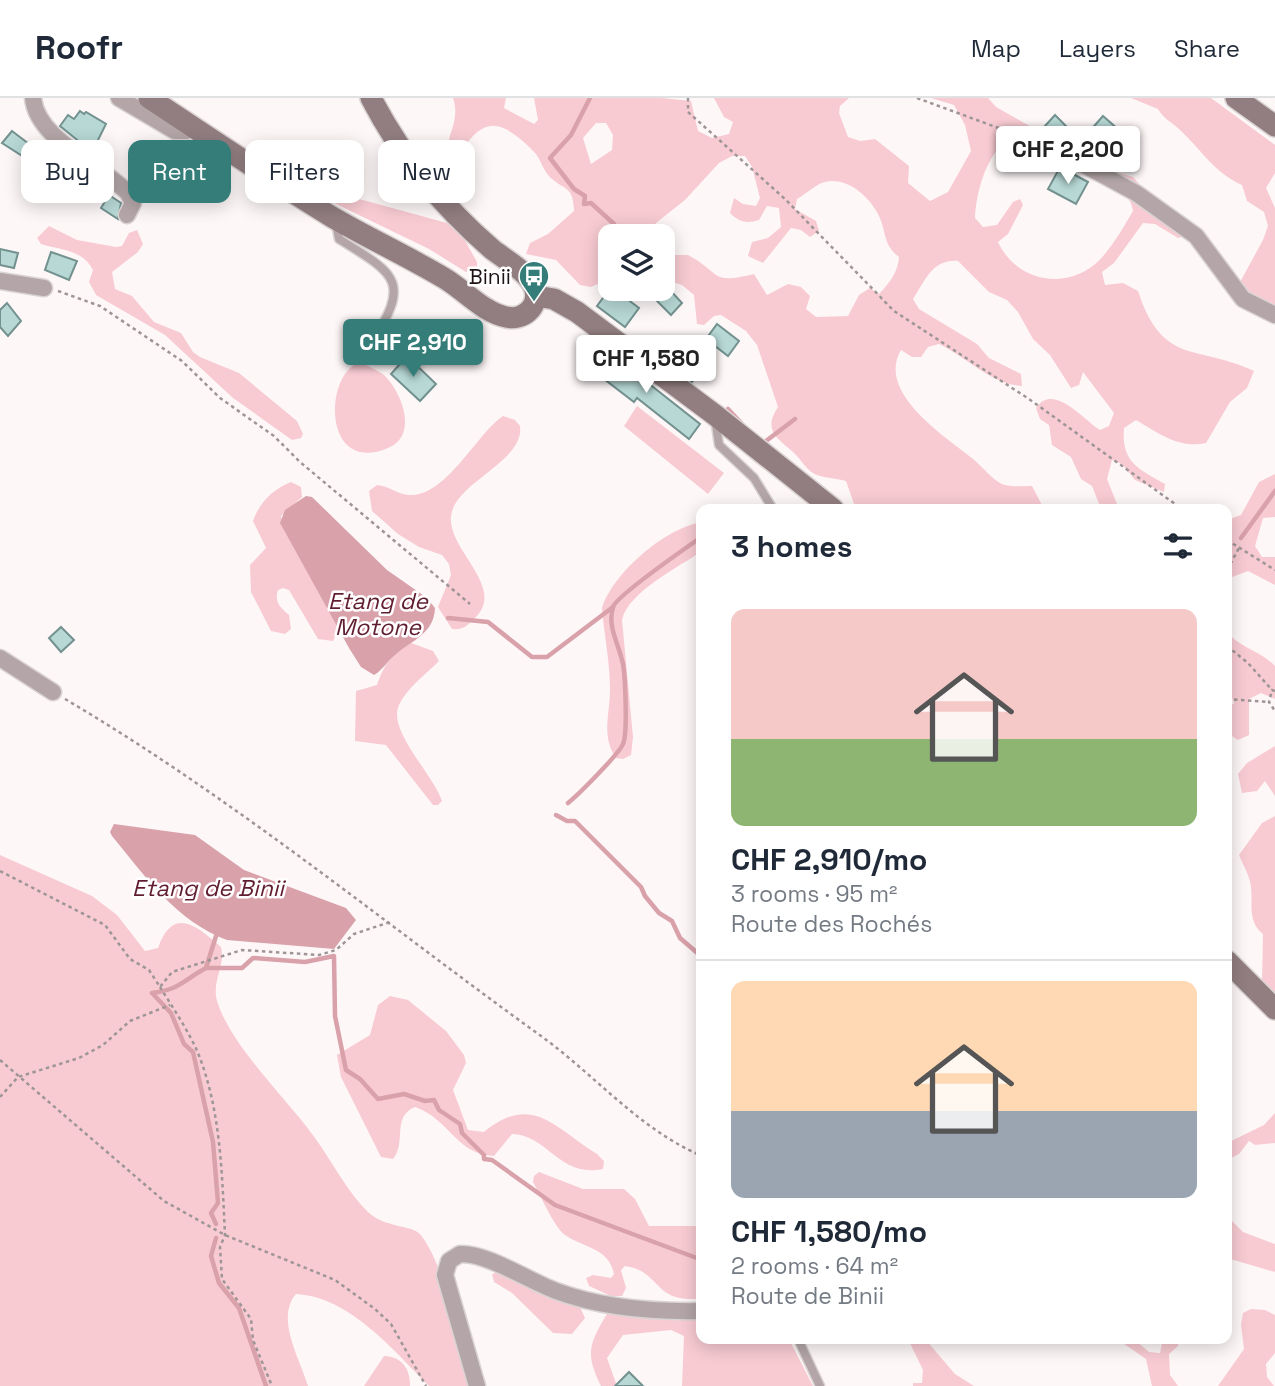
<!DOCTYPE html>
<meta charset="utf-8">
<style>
:root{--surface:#fff;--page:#f2f2f3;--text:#1f2937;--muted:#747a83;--line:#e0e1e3;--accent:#347d79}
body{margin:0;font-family:"Space Grotesk",sans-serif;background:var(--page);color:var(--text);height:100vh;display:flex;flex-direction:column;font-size:26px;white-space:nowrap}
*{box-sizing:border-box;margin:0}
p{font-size:23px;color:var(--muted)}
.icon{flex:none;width:38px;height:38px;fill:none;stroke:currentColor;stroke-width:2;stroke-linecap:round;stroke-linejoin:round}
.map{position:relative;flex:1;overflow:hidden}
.sheet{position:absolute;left:696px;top:406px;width:536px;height:840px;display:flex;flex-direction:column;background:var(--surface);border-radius:14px;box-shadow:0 4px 18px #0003}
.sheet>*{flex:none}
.top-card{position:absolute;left:21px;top:42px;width:570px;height:63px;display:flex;gap:14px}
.tools{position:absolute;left:598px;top:126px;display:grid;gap:14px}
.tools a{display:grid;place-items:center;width:77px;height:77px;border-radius:14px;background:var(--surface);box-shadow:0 4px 18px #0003;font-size:35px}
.price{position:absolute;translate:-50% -60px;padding:0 16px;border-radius:7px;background:#fff;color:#222;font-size:23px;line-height:46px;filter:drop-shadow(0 2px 4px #0008)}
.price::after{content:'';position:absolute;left:50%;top:42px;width:21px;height:16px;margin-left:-10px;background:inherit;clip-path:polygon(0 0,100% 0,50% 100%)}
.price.current{background:var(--accent);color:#fff}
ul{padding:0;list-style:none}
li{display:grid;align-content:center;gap:14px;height:371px;padding:0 35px}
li+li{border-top:2px solid var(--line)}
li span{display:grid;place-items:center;height:217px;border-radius:14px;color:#555}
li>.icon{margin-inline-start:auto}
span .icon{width:126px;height:126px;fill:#fffc;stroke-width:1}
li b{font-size:30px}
h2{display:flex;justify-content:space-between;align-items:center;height:84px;padding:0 35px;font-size:30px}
.pill{padding:0 24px;border-radius:14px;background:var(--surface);box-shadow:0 4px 18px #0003;font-size:24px;line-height:63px}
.pill.current{background:var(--accent);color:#fff}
header{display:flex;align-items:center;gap:42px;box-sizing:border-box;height:98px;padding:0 35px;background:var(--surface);border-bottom:2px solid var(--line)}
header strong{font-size:33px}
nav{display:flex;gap:38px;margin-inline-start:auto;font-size:24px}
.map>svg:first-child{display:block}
.green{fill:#f8cbd2;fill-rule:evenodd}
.water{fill:#d9a1aa}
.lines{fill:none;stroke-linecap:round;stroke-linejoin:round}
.stream{stroke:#d9a1aa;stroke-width:4.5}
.building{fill:#b7d8d5;stroke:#72918f;stroke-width:2}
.lane-casing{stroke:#dad3d4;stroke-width:11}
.street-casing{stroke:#dad3d4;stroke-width:19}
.secondary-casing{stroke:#dad3d4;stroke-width:24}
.path{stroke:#9e9597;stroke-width:2.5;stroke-dasharray:3.5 3.5;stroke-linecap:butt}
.lane{stroke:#b4a6a8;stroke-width:8}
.street{stroke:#b4a6a8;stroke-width:16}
.secondary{stroke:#927e81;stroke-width:21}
.labels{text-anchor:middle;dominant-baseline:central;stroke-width:5;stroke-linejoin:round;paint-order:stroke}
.poi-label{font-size:21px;fill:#1d1315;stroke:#fff;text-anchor:end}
.water-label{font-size:23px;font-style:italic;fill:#601d2f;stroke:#fff}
</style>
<header>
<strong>Roofr</strong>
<nav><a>Map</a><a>Layers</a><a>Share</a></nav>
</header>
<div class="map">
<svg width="1275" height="1288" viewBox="0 0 1275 1288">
<rect width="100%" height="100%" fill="#fef7f8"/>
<g class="green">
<path d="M453 0H506L504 10 534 26 538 22 534 0H662L691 3 698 33 712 40 729 36 733 24 724 19 714 0H849L840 8 839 15 848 39 860 43 875 41 909 68 908 85 930 103 948 94 971 53 965 27 954 7 931 0H988L996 9 1084 59 1075 75C1052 59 1031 50 1003 46 985 62 976 96 975 120L983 129 997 127 1013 104 1020 101 1023 107 1008 136 998 144C1015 181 1061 193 1094 167 1109 155 1123 130 1133 113L1131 105 1109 72 1133 79 1141 88 1137 103 1186 138 1178 140 1155 126 1143 125 1114 165 1102 174 1105 187 1123 185 1138 193C1163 269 1197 246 1254 273L1247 290 1230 304 1206 345C1179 351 1158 335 1136 322L1124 330C1121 364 1138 371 1165 386L1164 394 1135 382 1122 366 1112 362 1107 381 1119 411H1101L1092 388 1081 381 1071 359 1052 347 1049 327 1040 321 1036 310C1053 284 1083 321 1100 332L1109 328 1114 315 1083 274 1079 287 1071 290 1050 257 1033 241 1018 214 1007 202 989 194 958 163C932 161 926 182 913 201L919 211 977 246 989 260 1021 276 1022 288C990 286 967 259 939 246L928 249 921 259H912L901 252C876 294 944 338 972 360 981 367 995 385 1005 387 1013 389 1024 388 1032 388L1044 411H863L854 406 846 383C836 380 821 380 813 375 805 370 800 360 793 354 776 339 763 332 778 309L757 247 746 233 721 217 714 218 704 227 697 226 694 197 682 187 663 181V157H688C722 175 709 187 754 176L767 197 788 186 801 189 810 198 806 211 816 219 848 218 859 197 870 190 879 196C889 186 898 174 899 159 882 146 887 133 878 116 869 98 846 78 825 84 816 86 806 96 797 101L795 111 816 123 819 133 810 139 801 132 791 130 763 165 748 158 752 144 768 140 781 129 779 110 767 108 759 122C747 126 739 124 730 115L734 100 743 106 756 108 760 100 752 69 745 58H732L719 65 685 102 656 125 650 138H611V180L591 189 580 187 556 162 526 156 530 145 548 136 574 113C573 87 565 93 551 80 544 74 541 63 536 56 526 45 506 26 491 28 475 30 469 45 458 55L446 54C449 34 460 20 453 0ZM596 25H606L613 37 612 52 591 66 583 40Z"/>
<path d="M1131 0H1211L1275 47V75L1266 90 1275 110V212L1244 195 1239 186 1263 142 1268 128 1264 114 1247 103 1242 87C1215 75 1203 54 1182 34 1173 24 1165 23 1158 11Z"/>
<path d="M289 66C305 72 314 86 330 93L447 125 463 139 477 164V171L466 174 429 151 330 103 284 75V68Z"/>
<path d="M49 128 77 142 116 149 122 148 129 135 137 132 143 146 138 154 112 174 115 191 132 198 154 224 181 235 193 254 200 259 239 275 297 323 303 336 301 340 292 342 233 300 165 237 96 197 89 184 93 172C82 151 60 152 41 146L37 140Z"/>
<path d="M360 264C367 268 378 272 384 277 402 294 419 338 388 350 323 378 323 276 360 264Z"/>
<polygon points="637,308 724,375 708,396 624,328"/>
<path d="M503 318 515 322 520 328C525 364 453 385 451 419 448 453 508 490 474 521 467 528 463 532 452 531L438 509 451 477 449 466 442 457 419 449 398 436 372 413 369 393 377 387C388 388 398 396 408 397 446 400 476 336 503 318Z"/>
<polygon points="1275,376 1275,419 1263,420 1255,448 1262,459 1275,459 1275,487 1248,473 1227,481 1227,422 1241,417 1259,384"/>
<path d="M291 384 301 389 302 399 281 418 284 432 339 531 333 543 318 541 289 492 283 490 278 492C274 503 280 510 289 517L291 531 285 536 271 533 251 494 250 467 266 450 253 423C259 405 273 391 291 384Z"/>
<path d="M702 424V453C679 469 628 494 622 522L633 639 631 657 623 661 616 660C601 638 610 616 610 591 610 564 604 536 602 510 613 475 665 430 702 424Z"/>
<path d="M1227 534C1240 550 1261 553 1275 568V601L1261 595 1249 601V637L1238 642 1227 635V605L1234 606 1227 583Z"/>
<path d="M411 545 433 553 439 563C426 576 407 590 399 607 387 632 433 676 442 703L438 707H433L386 647 355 643 356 593 377 587C385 565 390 558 411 545Z"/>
<polygon points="1275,648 1275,698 1265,683 1257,693 1242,695 1238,676 1247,665"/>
<path d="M1275 718V902L1262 883 1263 836C1247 823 1253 807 1251 789 1250 778 1243 767 1239 757L1262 725Z"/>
<path d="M0 757 92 798 117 817 145 853 158 850C173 808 196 827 221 849 226 869 210 884 218 906 233 950 287 1001 315 1040 332 1063 347 1094 368 1114 385 1130 412 1127 420 1136 445 1167 462 1248 468 1288H429C393 1252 350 1199 296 1196 275 1220 300 1261 308 1288H0Z"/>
<path d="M390 898 408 902 446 933 464 957 466 965 453 992 468 1032 484 1034C532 995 553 1028 597 1056L604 1063 603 1071C559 1080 548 1037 512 1036L494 1058C455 1056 450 1021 415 1009 391 1019 407 1045 393 1061L381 1059 341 979 337 957 370 937 378 907Z"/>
<polygon points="1275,1015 1275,1045 1255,1047 1249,1043 1239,1056 1227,1062 1227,1045 1264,1027"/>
<path d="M539 1074 583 1091H624L635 1101 649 1128H702V1200C653 1207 662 1173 625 1168L621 1172 626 1190 622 1198H611L589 1188 586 1180 593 1177 611 1180 614 1176C609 1150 584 1150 565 1137 554 1129 540 1096 533 1084L534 1078Z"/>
<polygon points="1227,1118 1243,1134 1275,1146 1275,1174 1227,1160"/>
<polygon points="499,1174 528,1190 580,1209 585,1220 572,1236 553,1235 512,1195 494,1184 492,1176"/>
<polygon points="1251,1211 1265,1212 1275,1217 1275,1255 1266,1266 1267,1279 1274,1288 1218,1288 1244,1251 1241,1227 1243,1215"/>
<path d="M608 1214 702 1220V1241H789L813 1288H682L684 1238 671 1232 623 1237 607 1260 617 1288H601C584 1254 590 1245 608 1214Z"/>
<polygon points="908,1241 925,1241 955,1276 974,1288 913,1288 913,1285 922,1285 923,1272"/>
<polygon points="1117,1241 1134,1241 1149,1254 1160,1255 1163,1241 1178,1241 1178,1248 1169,1256 1170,1277 1178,1288 1152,1288 1146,1261"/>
<path d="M384 1258C402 1259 410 1270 410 1288H364Z"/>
</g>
<g class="water">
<path d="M306 398 312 399 387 472 427 500 435 510C434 536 412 542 395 557 387 563 383 572 374 577L361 569 349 550 280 425 285 412Z"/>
<path d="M114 726 195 737 244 772 346 810 356 822 334 851 227 842C176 823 146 779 112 738L110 734Z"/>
</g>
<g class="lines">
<g class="stream">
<polyline points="590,0 571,37 550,60 574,91 585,98 584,106 591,105 614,126 616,137"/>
<polyline points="728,311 742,326"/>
<polyline points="762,346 795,321"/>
<polyline points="1241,440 1275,393"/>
<polyline points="448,520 488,524 532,559 547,559 613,509"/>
<path d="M568 705C578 697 619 656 623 646 628 635 625 577 623 566 619 546 607 529 613 509 616 498 686 450 700 440"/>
<polyline points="556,717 567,723 575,723 641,789 645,798 659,815 672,823 680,840 702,859"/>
<polyline points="206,870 242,870 253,860 305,864 334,858 335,918 346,972 360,981 378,1001 404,996 425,1003 434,1002 439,1012 460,1026 462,1035 484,1057 484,1061 492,1062 555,1107 702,1162"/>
<path d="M216 1126 211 1115 218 1105 213 1044 193 954 184 946 171 915 152 895C181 891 182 883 206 870L216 838"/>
<polyline points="216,1140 211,1158 219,1185 239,1210 266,1288"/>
</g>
</g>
<g class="building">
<polygon points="80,13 84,16 86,14 106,26 92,54 60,28 68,17 74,21"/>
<polygon points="1055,17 1067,29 1071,40 1067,46 1045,28"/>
<polygon points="1103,18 1127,39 1111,56 1088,35"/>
<polygon points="12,33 33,49 27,61 2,45"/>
<polygon points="1060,69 1088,84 1076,106 1048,91"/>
<polygon points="109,97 121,105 118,121 101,110"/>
<polygon points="0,151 18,155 14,170 0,167"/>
<polygon points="51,154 77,163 69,182 45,172"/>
<polygon points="611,189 639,210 625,229 597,208"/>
<polygon points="669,191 682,205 671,217 657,203"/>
<polygon points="7,205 21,223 8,238 0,229 0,212"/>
<polygon points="717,226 739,243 728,258 706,241"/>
<polygon points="610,255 700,326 689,341 637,300 634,304 595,274"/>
<polygon points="407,258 436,286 420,303 391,276"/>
<polygon points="681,259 700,273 692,284 674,270"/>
<polygon points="61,529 74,542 61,554 49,540"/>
<polygon points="629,1274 643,1288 615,1288"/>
</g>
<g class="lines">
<g class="lane-casing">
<g id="lane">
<path d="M336 125 339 141C397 177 411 183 371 246"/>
<polyline points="715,320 719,347 754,380 773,411"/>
<polyline points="798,1241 820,1288"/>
</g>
</g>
<g class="street-casing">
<g id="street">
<path d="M33 0C37 42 101 66 128 95L133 105 127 117"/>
<polyline points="119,0 175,33 186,33 192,28"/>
<polyline points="1055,51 1136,95 1196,138 1243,201 1275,217"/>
<polyline points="0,183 44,190"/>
<polyline points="0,560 53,594"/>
<path d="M477 1288 445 1177 449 1163 460 1156C485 1154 531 1184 556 1193 602 1210 653 1214 702 1213"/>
</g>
</g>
<g class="secondary-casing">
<g id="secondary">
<path d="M149 0C210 40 270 81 332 119 368 140 407 158 444 180 463 191 484 215 506 219 523 223 539 209 535 192 531 176 506 162 493 152 444 110 401 58 371 0"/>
<polyline points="1236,0 1275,28"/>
<polyline points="536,198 554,201 577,214 715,317 833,411"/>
<polyline points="1227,863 1275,911"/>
</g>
</g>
<g class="path">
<polyline points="688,0 688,14 785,101 894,213 1029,301 1182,411"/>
<polyline points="917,0 1042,46"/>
<polyline points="58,193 100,208 182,263 220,300 274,338 300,364 470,506"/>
<polyline points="1227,442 1275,472"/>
<polyline points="1227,472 1239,450"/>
<polyline points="1227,548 1248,565 1272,592"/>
<polyline points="1275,593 1272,592 1269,604 1275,613"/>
<path d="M65 601C233 700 383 824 541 938 595 977 640 1032 702 1058"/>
<polyline points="1227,601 1269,604"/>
<polyline points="0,773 105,827 130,861 149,872 160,889 172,874 242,852 319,857 336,852 354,836 390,824"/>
<path d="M160 889C173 910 188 932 198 955 221 1012 222 1077 225 1137L220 1149 222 1181 251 1221 253 1242 272 1288"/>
<polyline points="0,962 164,1103 225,1137 335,1182 375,1211 391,1226 426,1288"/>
<polyline points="0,999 18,979 79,960 103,947 130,923 170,907"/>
</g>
<use href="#lane" class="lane"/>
<use href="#street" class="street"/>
<use href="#secondary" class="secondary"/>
</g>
<defs>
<g id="bus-pin" transform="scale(1.575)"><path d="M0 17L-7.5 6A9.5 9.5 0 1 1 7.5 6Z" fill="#347d79" stroke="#fff"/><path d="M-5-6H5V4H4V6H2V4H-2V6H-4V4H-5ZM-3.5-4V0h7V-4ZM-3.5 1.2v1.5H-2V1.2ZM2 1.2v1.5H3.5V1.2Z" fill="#fff"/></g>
</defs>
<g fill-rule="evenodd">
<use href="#bus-pin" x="534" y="178"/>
</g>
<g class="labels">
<g class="poi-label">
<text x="511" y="178">Binii</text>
</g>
<g class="water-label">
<text x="378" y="503">Etang de<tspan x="378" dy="26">Motone</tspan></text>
<text x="208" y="790">Etang de Binii</text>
</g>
</g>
</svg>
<div class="tools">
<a><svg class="icon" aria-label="layers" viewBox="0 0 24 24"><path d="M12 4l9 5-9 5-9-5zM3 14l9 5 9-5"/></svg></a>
</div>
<b class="price" style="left:1068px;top:88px">CHF 2,200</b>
<b class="price current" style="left:413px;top:281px">CHF 2,910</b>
<b class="price" style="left:646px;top:297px">CHF 1,580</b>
<div class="top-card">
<a class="pill">Buy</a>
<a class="pill current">Rent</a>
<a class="pill">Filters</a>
<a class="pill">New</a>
</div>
<section class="sheet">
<h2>3 homes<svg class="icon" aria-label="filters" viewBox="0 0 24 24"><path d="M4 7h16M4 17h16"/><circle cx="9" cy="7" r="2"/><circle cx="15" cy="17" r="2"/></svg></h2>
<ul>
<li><span style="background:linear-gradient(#f6c9c9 60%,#8fb573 0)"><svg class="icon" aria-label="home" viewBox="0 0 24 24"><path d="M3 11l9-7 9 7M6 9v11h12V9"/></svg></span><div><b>CHF 2,910/mo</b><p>3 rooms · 95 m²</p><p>Route des Rochés</p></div></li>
<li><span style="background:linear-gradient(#ffd9b3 60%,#9aa5b1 0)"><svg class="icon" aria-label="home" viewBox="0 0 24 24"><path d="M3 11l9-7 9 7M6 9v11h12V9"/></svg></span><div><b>CHF 1,580/mo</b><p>2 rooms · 64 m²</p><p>Route de Binii</p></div></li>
</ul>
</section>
</div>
